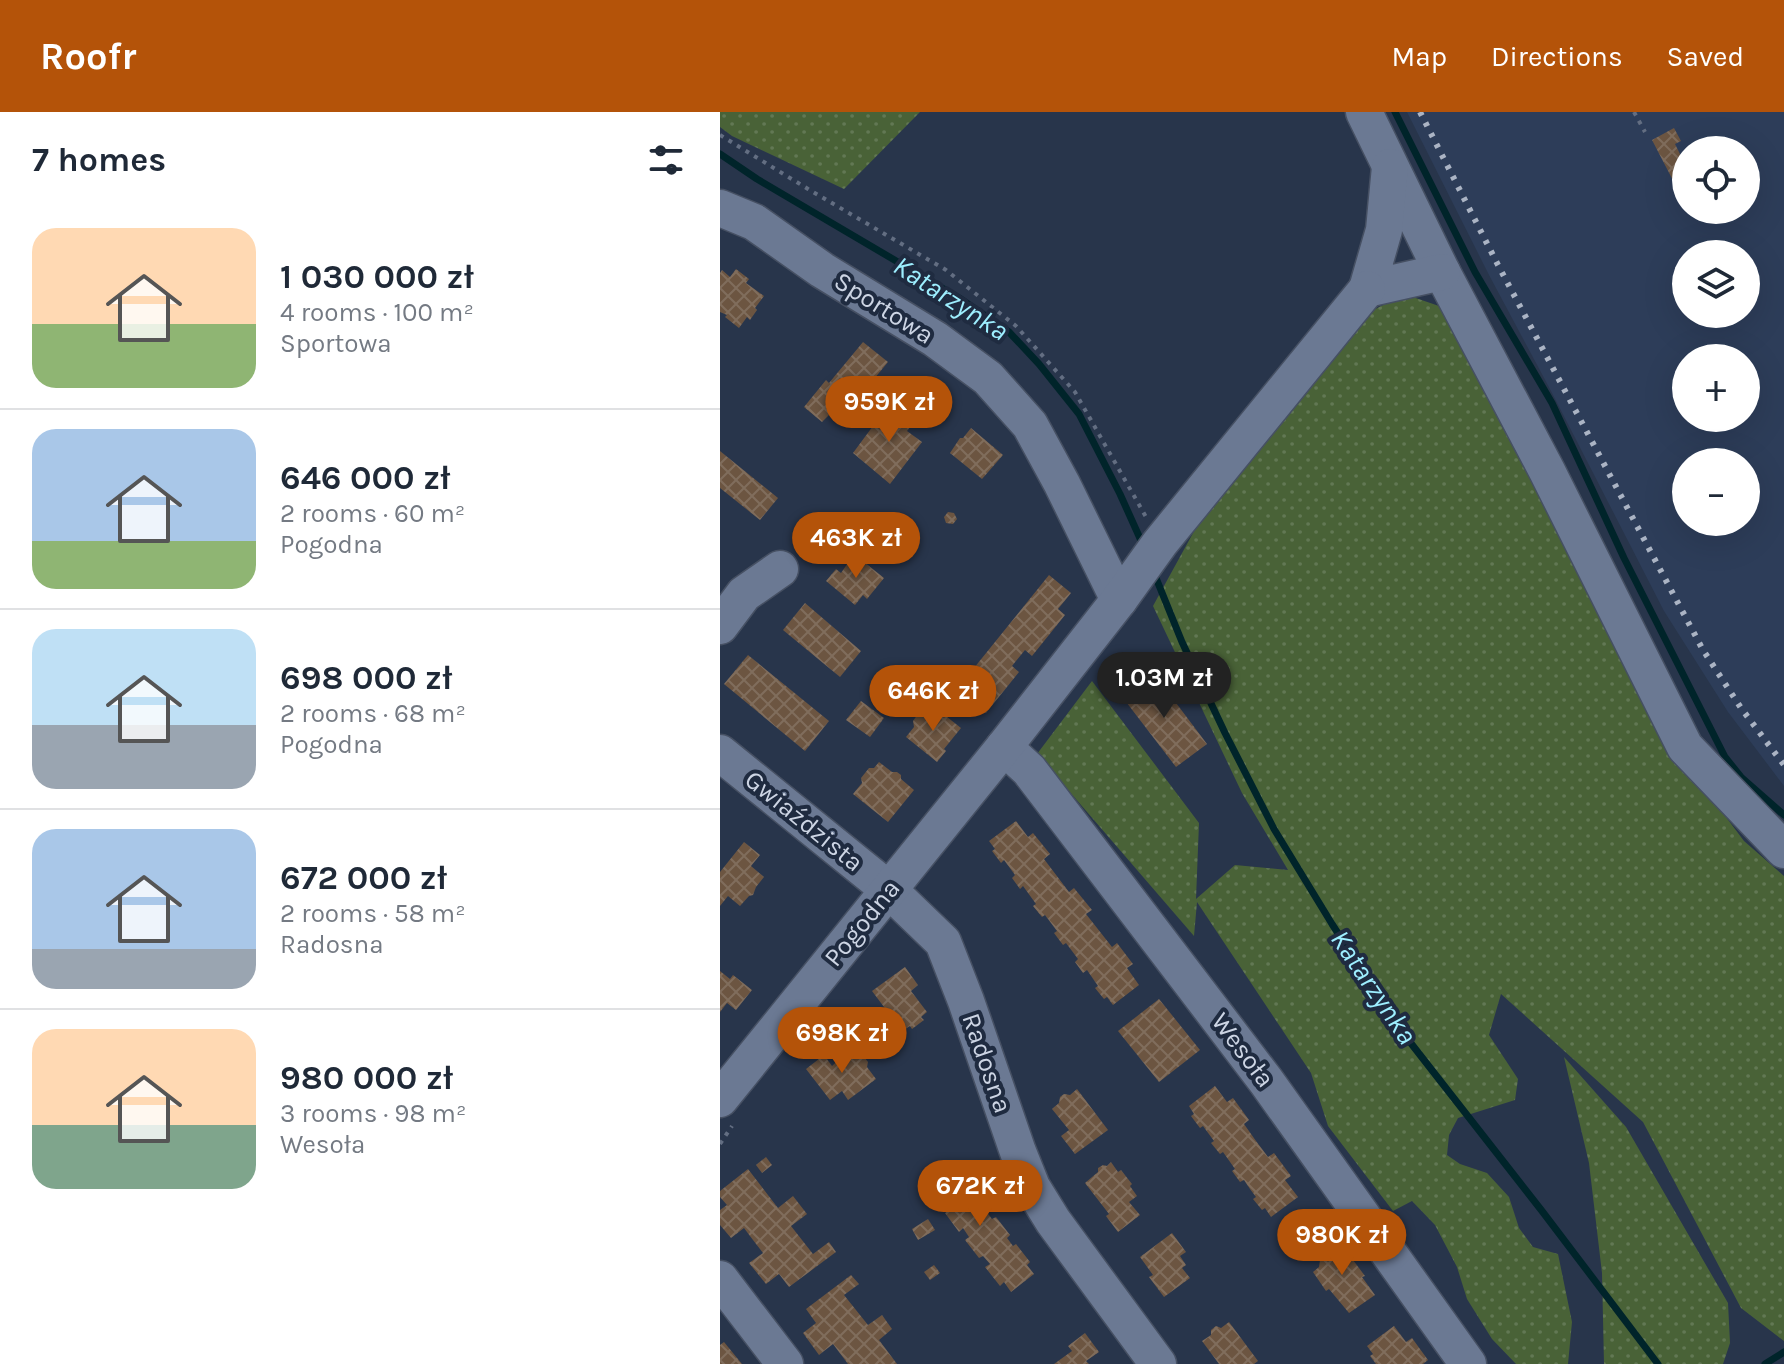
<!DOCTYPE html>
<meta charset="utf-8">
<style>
:root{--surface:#fff;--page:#f2f2f3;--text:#1f2937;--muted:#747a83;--line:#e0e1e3;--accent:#b45309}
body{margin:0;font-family:Karla,sans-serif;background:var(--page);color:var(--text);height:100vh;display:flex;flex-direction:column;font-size:30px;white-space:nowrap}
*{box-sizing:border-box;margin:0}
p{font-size:26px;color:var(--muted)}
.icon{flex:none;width:44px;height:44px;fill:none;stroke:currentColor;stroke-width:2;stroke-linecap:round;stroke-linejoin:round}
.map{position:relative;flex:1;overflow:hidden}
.panel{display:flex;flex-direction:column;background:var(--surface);width:720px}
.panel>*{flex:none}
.fabs{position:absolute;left:952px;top:24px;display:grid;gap:16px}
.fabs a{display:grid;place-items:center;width:88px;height:88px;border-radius:50%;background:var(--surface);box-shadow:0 8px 32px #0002;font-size:40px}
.price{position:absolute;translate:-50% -68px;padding:0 18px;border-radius:28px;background:var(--accent);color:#fff;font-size:26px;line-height:52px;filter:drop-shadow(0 2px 4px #0008)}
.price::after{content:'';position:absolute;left:50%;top:48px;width:24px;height:18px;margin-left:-12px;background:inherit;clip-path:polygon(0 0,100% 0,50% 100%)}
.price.current{background:#222;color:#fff}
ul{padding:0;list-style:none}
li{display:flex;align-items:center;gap:24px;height:200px;padding:0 32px}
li+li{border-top:2px solid var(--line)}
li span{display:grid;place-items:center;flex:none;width:224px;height:160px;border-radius:24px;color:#555}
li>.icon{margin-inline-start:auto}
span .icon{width:96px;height:96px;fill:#fffc;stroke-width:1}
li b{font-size:34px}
h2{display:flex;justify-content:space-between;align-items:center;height:96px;padding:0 32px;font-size:34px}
header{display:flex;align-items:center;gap:48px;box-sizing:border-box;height:112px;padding:0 40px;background:var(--accent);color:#fff}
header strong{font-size:38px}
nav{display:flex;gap:44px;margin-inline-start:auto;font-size:28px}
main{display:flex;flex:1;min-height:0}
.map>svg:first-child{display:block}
.built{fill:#2d3d59;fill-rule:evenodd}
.grass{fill:url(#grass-dots)}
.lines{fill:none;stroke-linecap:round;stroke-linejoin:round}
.stream{stroke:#00242a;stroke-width:7}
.building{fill:url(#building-cross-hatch)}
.minor-casing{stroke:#465063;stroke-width:39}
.path{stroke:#636e82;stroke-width:4;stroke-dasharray:4 6;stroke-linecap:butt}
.minor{stroke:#6b7993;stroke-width:36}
.rail{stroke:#abb4c4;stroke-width:6;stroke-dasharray:4 8;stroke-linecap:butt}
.labels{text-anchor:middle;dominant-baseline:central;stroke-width:8;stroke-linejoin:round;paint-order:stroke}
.street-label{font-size:26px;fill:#cdd5e4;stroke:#1f2b40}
.water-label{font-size:28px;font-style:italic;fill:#9eefff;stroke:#1f2b40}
</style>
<header>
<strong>Roofr</strong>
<nav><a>Map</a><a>Directions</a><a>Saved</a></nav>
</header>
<main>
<section class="panel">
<h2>7 homes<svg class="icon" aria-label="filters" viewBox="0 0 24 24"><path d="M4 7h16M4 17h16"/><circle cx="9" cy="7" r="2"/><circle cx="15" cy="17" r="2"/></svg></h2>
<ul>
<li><span style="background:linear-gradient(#ffd9b3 60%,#8fb573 0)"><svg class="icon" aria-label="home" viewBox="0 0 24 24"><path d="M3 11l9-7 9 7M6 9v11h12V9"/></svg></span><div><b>1 030 000 zł</b><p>4 rooms · 100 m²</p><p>Sportowa</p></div></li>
<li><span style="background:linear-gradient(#a9c7e8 70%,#8fb573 0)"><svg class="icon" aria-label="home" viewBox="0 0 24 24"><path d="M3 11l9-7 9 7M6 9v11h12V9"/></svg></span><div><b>646 000 zł</b><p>2 rooms · 60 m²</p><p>Pogodna</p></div></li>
<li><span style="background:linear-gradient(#bfe0f5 60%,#9aa5b1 0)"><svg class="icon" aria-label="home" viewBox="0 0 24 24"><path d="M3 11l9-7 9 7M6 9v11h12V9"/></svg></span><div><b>698 000 zł</b><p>2 rooms · 68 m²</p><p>Pogodna</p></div></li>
<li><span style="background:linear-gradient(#a9c7e8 75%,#9aa5b1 0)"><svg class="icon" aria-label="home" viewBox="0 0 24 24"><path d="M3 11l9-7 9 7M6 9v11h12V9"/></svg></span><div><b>672 000 zł</b><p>2 rooms · 58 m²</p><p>Radosna</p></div></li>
<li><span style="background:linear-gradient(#ffd9b3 60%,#7fa58c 0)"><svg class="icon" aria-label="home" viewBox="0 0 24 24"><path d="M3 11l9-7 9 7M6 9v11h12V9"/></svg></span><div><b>980 000 zł</b><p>3 rooms · 98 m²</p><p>Wesoła</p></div></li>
</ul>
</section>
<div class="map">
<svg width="1064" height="1252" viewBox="0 0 1064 1252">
<defs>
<pattern id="grass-dots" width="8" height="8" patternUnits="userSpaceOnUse" patternTransform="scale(2)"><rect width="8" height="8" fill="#496237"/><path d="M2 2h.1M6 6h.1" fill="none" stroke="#627854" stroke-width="1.8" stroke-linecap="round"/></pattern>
<pattern id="building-cross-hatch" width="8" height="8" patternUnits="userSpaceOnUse" patternTransform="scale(2)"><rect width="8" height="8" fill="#6c5541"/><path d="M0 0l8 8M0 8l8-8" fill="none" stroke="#806d5c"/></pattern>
</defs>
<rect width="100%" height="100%" fill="#28354b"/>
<path class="built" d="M687 0H1064V674L1008 600 944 499 831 279 769 163ZM966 38H1026V98H966ZM966 142H1026V202H966ZM966 246H1026V306H966ZM966 350H1026V410H966Z"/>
<g class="grass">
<polygon points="0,0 200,0 124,77 12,24 0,15"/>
<polygon points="684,182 719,194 856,448 936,612 1024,729 1064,764 1064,1229 1021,1196 923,1010 781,882 769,923 798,967 795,988 738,1006 729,1023 727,1043 740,1052 767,1061 789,1085 799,1116 813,1135 838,1142 852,1210 848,1252 796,1252 772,1227 747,1187 737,1155 715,1113 692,1089 673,1099 608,1014 591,961 477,790 474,824 317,642 372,569 479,711 476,787 515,753 568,758 522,681 433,494 478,412 644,203"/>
<polygon points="844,945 906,1015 1008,1191 1010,1231 1003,1252 884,1252 882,1161 869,1051"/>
</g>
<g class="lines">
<g class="stream">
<polyline points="675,0 755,160 832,291 904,446 1005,645 1021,665 1064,703"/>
<polyline points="0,42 37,67 239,186 289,220 319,252 359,302 400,382 423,433"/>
<polyline points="434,461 462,530 505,621 554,717 612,812 679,916 822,1099 938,1252"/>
<polyline points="1045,1252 1064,1240"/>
</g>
</g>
<g class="building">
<polygon points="954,16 961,29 955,32 966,54 966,76 959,80 932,28"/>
<polygon points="16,157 29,167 26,171 44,184 35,196 37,198 30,208 27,205 19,216 5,205 7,203 0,200 0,161 2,158 10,165"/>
<polygon points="143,230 168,250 149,273 152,276 122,312 110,302 102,310 84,295 106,268 109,271"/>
<polygon points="170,291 194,310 187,319 202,330 170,372 133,341"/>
<polygon points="251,316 283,343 262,367 230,341 240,326 243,326"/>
<polygon points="0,339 58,386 40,408 0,376"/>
<polygon points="228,400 234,401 237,407 233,412 226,411 224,405"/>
<polygon points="134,442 164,466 147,487 143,483 135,493 106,469 116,457 121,461"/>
<polygon points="329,463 351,481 338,497 345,503 312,544 305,538 292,554 299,560 266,601 237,577"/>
<polygon points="85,491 141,539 120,565 63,518"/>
<polygon points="28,543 109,609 85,639 4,572"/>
<polygon points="428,563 440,578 444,575 487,632 456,655 400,582"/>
<polygon points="141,589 164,606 150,625 126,608"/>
<polygon points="212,593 241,616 224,637 226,639 217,650 186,625 194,615 193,609 199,601 203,600 205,602"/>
<polygon points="159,650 172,660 177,660 181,663 181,667 194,678 168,710 133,682 142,671 141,666 149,656 154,656"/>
<polygon points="296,709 308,725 313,721 330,742 324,747 349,780 354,776 372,798 366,802 392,835 397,831 413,852 407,856 419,873 393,893 387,885 384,887 375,876 378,874 367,858 363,861 355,850 358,847 346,831 343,833 334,821 337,819 325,803 322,805 313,794 316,792 303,774 300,777 292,766 295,763 284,748 281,751 272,739 275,737 269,729"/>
<polygon points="24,730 40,743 31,754 44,765 36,775 33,783 29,784 20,794 8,784 0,794 0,760"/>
<polygon points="185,855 198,873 191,879 207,900 201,905 204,908 192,917 190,914 182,919 152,879"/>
<polygon points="0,859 10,867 13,863 32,878 16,898 7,891 0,900"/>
<polygon points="439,887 480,938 439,970 398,919"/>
<polygon points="132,935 139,944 144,945 148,950 147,955 156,967 128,988 122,979 110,988 86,957 104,943 112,954"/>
<polygon points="495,974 507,990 513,986 529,1008 524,1012 536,1029 548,1045 554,1041 571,1064 565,1068 578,1085 551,1105 545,1096 542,1098 533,1087 536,1085 530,1077 524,1068 520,1070 512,1059 515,1057 503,1040 500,1042 491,1031 494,1029 483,1014 480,1016 471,1004 474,1002 469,994"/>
<polygon points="357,977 388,1018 355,1042 341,1024 349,1018 332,997 339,991 340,985 344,982 350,983"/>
<polygon points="46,1045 52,1053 42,1061 36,1053"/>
<polygon points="391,1050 398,1060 401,1058 412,1072 410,1074 417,1084 409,1090 420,1103 398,1120 386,1104 389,1102 365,1071 378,1060 378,1056 383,1053 387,1054"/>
<polygon points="235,1051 249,1069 246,1072 252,1080 255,1078 270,1097 266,1099 272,1107 276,1105 290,1123 287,1126 293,1134 296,1132 310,1150 307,1153 314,1162 291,1180 284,1170 280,1174 265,1155 270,1152 263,1144 259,1146 245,1128 249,1125 243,1116 239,1120 225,1101 229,1098 222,1089 218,1093 204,1074 218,1064 216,1062 227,1054 228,1056"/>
<polygon points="28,1057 58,1096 73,1084 87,1102 71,1114 93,1142 109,1130 116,1140 69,1175 59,1162 46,1172 29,1151 43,1141 33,1128 24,1116 11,1126 0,1113 0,1098 7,1093 0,1085 0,1079"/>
<polygon points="208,1107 215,1118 198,1128 192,1117"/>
<polygon points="452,1121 466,1140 460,1144 466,1153 462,1156 470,1166 444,1185 429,1165 433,1163 420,1145"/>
<polygon points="618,1128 645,1164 642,1165 655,1183 629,1201 609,1177 606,1179 593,1160 599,1155 600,1148 597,1144 599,1142 599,1138 604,1134 608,1135"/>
<polygon points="214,1153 220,1161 210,1168 204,1160"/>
<polygon points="131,1163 139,1172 124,1183 148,1213 162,1203 172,1217 159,1228 177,1252 128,1252 113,1232 99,1243 83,1221 96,1211 86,1197"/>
<polygon points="509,1210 538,1249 534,1252 499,1252 482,1229 491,1223 491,1218 496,1214 501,1216"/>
<polygon points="674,1214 686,1230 692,1226 708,1248 703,1252 656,1252 650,1244 653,1242 647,1234"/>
<polygon points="365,1221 379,1240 366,1249 369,1252 334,1252 352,1239 348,1234"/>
<polygon points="4,1230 22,1252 0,1252 0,1233"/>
</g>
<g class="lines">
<g class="minor-casing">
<g id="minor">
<polyline points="644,0 722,160 827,359 965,635 1064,738"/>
<polyline points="670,55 664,118 647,177 722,160"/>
<polyline points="0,96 34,110 102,158 215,227 268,266 310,313 342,372 399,488"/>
<polyline points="0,514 24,482 60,457"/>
<polyline points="284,635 309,658 546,969 748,1252"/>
<polyline points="0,641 168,777 223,830 246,889 298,1040 312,1075 333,1109 438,1252"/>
<polyline points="0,987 284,635 399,488 440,431 647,177"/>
<polyline points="0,1167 65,1252"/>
</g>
</g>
<g class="path">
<polyline points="914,0 925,20"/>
<polyline points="0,23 88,77 226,158 296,214 355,280 426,405"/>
<polyline points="0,1032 12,1014"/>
</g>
<use href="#minor" class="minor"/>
<polyline class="rail" points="700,0 778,153 983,538 1021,596 1064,653"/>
</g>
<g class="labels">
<g class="street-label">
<text transform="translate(164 196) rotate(32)">Sportowa</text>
<text transform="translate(84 709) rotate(39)">Gwiaździsta</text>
<text transform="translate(142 811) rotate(-51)">Pogodna</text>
<text transform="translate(523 938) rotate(53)">Wesoła</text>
<text transform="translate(267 951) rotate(71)">Radosna</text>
</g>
<g class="water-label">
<text transform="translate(231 186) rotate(33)">Katarzynka</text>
<text transform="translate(654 875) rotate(56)">Katarzynka</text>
</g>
</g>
</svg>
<div class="fabs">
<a><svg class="icon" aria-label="locate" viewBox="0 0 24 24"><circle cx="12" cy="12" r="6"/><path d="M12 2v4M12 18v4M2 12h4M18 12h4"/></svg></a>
<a><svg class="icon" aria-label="layers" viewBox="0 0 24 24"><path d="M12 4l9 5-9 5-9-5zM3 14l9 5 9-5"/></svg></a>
<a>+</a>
<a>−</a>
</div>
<b class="price" style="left:169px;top:332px">959K zł</b>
<b class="price" style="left:136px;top:468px">463K zł</b>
<b class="price current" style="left:444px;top:608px">1.03M zł</b>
<b class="price" style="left:213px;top:621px">646K zł</b>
<b class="price" style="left:122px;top:963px">698K zł</b>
<b class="price" style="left:260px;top:1116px">672K zł</b>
<b class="price" style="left:622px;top:1165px">980K zł</b>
</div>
</main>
